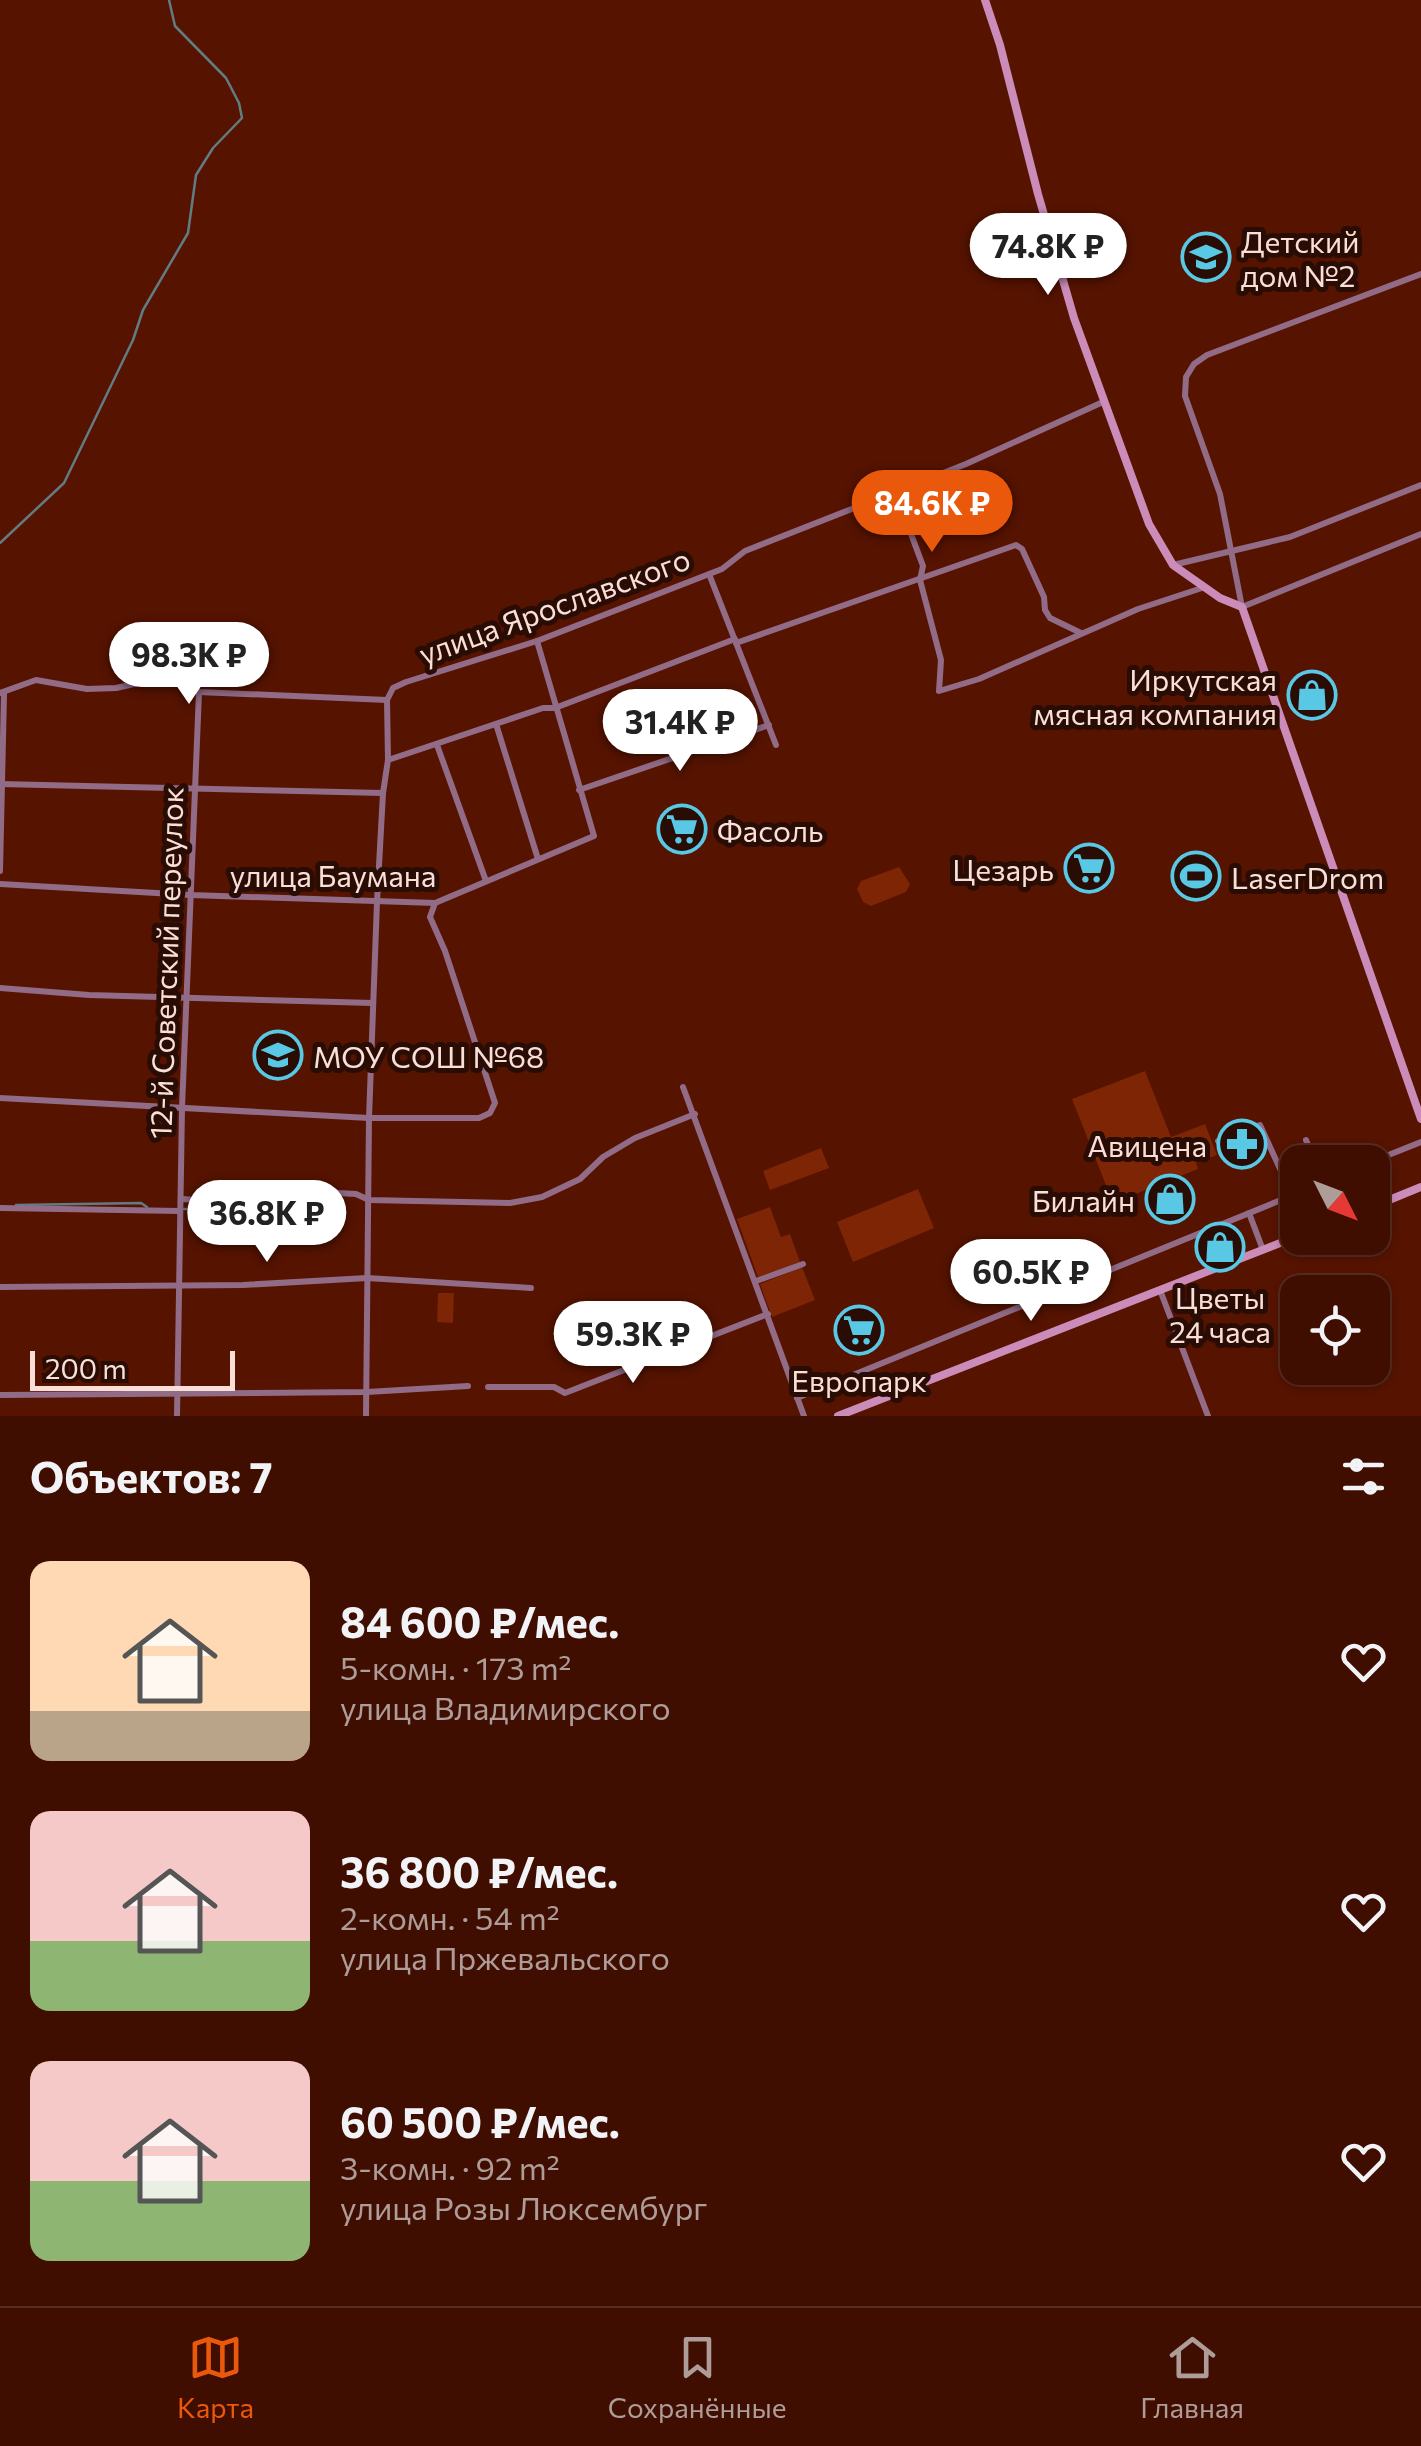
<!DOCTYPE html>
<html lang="ru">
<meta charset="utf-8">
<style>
:root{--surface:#400e00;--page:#47170a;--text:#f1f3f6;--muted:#ae9c99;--line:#592e22;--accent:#ea580c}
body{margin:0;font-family:Commissioner,sans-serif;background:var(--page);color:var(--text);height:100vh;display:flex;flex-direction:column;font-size:38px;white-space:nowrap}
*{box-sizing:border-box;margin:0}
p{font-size:32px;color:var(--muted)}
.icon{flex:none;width:55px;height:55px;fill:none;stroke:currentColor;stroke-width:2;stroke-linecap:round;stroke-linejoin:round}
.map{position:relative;height:1416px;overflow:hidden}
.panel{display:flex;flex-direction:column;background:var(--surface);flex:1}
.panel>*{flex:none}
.needle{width:65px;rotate:132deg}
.fabs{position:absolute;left:1280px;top:1145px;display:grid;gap:20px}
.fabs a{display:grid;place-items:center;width:110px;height:110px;border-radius:20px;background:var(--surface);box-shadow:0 2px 8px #0004,0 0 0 2px var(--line);font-size:50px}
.scale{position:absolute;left:30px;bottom:25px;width:205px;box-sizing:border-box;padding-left:10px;border:5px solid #f9dfd7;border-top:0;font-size:28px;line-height:35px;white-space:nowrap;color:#f9dfd7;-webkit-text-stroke:8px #290c04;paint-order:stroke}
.price{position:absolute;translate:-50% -85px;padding:0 22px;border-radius:35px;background:#fff;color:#222;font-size:32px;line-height:65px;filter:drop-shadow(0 2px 5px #0008)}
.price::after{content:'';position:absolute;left:50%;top:60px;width:30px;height:22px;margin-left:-15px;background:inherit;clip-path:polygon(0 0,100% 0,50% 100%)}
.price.on{background:var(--accent);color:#fff}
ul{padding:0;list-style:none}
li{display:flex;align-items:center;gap:30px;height:250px;padding:0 30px}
li span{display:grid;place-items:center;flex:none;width:280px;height:200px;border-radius:20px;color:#555}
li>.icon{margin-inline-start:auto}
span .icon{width:120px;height:120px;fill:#fffc;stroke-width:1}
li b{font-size:42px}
h2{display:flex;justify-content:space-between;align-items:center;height:120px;padding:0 30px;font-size:42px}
.menu{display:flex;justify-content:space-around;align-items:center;height:140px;border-top:2px solid var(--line);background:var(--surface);font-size:28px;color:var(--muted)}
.menu a{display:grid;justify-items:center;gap:5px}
.menu .on{color:var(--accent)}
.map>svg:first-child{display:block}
.green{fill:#7d2504}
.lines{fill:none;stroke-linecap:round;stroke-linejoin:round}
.stream{stroke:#627c83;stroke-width:2.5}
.street{stroke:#926b87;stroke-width:6}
.secondary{stroke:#cb8cb9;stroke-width:8}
.labels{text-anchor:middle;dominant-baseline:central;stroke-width:10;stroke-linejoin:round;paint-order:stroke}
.poi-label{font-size:30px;fill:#f9dfd7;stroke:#290c04;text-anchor:start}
.street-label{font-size:30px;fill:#f9dfd7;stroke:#290c04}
</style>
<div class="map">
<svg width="1421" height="1416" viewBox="0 0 1421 1416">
<rect width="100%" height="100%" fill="#561300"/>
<g class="green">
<polygon points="899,867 910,884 906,892 871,906 863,902 857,889 861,881"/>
<polygon points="1145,1071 1171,1137 1205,1124 1217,1155 1196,1163 1198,1169 1113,1203 1072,1099"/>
<polygon points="821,1148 829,1168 770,1190 763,1171"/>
<polygon points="918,1189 934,1228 853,1262 837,1222"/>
<polygon points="770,1207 781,1237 790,1234 800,1262 758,1277 737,1219"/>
<polygon points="802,1267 815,1300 772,1317 760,1284"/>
<polygon points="438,1293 454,1293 453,1323 437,1322"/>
</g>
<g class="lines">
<g class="stream">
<polyline points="0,543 64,483 133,340 143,310 188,233 196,175 213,148 242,118 239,103 226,78 175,26 169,0"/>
<polyline points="16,1205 141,1203 147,1207"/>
<polyline points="184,1209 260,1210"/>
</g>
<g class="street">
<polyline points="1421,274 1207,355 1194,364 1186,377 1185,396 1220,494 1242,607 1421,534"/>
<polyline points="895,491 923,566 920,580 941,660 939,691 979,679 1138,609 1205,587"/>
<polyline points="1173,565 1290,537 1421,485"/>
<polyline points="709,574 776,745"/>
<polyline points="736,643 1016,545 1022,549 1044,597 1045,610 1050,618 1081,633"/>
<polyline points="0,693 36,680 87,689 116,688 152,680 170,681 199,692 387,700"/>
<polyline points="387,700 393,688 406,682 537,641 722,569 745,551 966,464 1103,402"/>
<polyline points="496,724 538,859"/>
<polyline points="437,745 486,881"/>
<polyline points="388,760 543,708 555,708 735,639"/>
<polyline points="0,784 383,793"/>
<polyline points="579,790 769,725"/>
<polyline points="0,871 4,694"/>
<polyline points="0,884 191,895 435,903 594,836 537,641"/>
<polyline points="0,988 89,995 373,1003"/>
<polyline points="683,1087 804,1416"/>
<polyline points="0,1098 369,1118 479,1118 490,1113 495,1103 445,951 430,917 435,903"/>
<polyline points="1306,1140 1315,1162"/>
<polyline points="1218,1141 1260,1125 1292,1195"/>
<polyline points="1371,1162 1421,1142"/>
<polyline points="181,1199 237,1202 280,1190 356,1194 369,1200 510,1203 542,1197 580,1179 603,1157 635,1138 695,1114"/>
<polyline points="0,1208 180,1211"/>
<polyline points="1249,1213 1263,1250"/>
<polyline points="756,1281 803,1264"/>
<polyline points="0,1287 243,1285 367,1278 531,1288"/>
<polyline points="1160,1290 1208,1416"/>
<polyline points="488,1387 554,1387 565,1393 768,1314"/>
<polyline points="0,1395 367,1392 468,1386"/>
<polyline points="797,1398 1298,1193"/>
<polyline points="177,1416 182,1108 199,692"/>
<polyline points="366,1416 369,1118 377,902 383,793 388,760 387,700"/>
</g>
<g class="secondary">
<polyline points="985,0 1000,45 1038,194 1074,318 1149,524 1173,565 1220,598 1242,607 1421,1119"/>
<polyline points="1372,1207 1421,1187"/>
<polyline points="838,1416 1298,1236"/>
</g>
</g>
<defs>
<g id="school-ring" transform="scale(2.5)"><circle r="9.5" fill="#290c04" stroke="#59c8e5" stroke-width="1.5"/><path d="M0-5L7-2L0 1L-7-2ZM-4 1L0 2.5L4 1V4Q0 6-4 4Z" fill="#59c8e5"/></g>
<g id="shop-ring" transform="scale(2.5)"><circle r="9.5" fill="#290c04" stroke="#59c8e5" stroke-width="1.5"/><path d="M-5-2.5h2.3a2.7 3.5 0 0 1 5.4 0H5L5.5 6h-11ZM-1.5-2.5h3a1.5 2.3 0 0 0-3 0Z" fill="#59c8e5"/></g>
<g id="supermarket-ring" transform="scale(2.5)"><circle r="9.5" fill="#290c04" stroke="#59c8e5" stroke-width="1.5"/><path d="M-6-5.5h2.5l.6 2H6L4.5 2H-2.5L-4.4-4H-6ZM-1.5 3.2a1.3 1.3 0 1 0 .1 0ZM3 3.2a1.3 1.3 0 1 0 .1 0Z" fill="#59c8e5"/></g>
<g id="stadium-ring" transform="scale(2.5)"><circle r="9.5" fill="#290c04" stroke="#59c8e5" stroke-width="1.5"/><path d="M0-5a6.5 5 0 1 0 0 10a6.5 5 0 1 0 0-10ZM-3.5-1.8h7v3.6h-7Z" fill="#59c8e5"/></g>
<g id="pharmacy-ring" transform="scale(2.5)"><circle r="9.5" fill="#290c04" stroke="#59c8e5" stroke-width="1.5"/><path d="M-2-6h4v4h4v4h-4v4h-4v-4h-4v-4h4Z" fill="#59c8e5"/></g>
</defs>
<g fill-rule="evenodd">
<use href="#school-ring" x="1206" y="257"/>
<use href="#shop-ring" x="1312" y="695"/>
<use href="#supermarket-ring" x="682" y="829"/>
<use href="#supermarket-ring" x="1089" y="868"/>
<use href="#stadium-ring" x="1196" y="876"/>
<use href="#school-ring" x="278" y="1055"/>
<use href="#pharmacy-ring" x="1242" y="1144"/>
<use href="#shop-ring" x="1170" y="1199"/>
<use href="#shop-ring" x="1220" y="1247"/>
<use href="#supermarket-ring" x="859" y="1330"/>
</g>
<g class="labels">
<g class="poi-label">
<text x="1241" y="240">Детский<tspan x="1241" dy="34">дом №2</tspan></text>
<text x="1277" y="678" text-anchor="end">Иркутская<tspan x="1277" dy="34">мясная компания</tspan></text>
<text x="717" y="829">Фасоль</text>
<text x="1054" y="868" text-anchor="end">Цезарь</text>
<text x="1231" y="876">LaseгDrom</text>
<text x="313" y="1055">МОУ СОШ №68</text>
<text x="1207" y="1144" text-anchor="end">Авицена</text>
<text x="1135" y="1199" text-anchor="end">Билайн</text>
<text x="1220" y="1296" text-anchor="middle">Цветы<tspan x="1220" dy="34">24 часа</tspan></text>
<text x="859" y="1379" text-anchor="middle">Европарк</text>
</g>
<g class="street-label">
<text transform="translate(554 605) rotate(-20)">улица Ярославского</text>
<text x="333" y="874">улица Баумана</text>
<text transform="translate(165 963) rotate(-88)">12-й Советский переулок</text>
</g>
</g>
</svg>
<div class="fabs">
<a><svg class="needle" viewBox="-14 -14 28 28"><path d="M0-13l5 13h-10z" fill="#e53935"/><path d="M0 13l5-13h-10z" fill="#ae9c99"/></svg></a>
<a><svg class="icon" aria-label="locate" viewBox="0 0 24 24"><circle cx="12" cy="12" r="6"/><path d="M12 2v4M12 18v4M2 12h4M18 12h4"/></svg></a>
</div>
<div class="scale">200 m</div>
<b class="price" style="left:1048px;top:298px">74.8K ₽</b>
<b class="price on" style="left:932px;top:555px">84.6K ₽</b>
<b class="price" style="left:189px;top:707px">98.3K ₽</b>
<b class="price" style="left:680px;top:774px">31.4K ₽</b>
<b class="price" style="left:267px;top:1265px">36.8K ₽</b>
<b class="price" style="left:1031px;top:1324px">60.5K ₽</b>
<b class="price" style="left:633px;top:1386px">59.3K ₽</b>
</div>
<section class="panel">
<h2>Объектов: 7<svg class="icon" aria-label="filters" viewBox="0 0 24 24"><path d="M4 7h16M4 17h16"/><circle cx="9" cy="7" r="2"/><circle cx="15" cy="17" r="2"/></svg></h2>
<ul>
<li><span style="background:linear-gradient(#ffd9b3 75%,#b9a48a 0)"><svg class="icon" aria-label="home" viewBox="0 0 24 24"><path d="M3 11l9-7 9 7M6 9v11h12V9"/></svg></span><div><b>84 600 ₽/мес.</b><p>5-комн. · 173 m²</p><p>улица Владимирского</p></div><svg class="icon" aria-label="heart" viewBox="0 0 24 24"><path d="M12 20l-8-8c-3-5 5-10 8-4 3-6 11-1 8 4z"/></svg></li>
<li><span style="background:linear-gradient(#f6c9c9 65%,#8fb573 0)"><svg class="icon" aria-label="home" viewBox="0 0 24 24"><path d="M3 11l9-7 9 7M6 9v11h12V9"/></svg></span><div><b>36 800 ₽/мес.</b><p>2-комн. · 54 m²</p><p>улица Пржевальского</p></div><svg class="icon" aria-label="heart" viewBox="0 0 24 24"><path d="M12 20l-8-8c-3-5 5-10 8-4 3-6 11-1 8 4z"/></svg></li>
<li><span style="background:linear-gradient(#f6c9c9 60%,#8fb573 0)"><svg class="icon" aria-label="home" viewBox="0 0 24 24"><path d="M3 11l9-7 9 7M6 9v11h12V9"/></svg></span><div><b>60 500 ₽/мес.</b><p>3-комн. · 92 m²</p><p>улица Розы Люксембург</p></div><svg class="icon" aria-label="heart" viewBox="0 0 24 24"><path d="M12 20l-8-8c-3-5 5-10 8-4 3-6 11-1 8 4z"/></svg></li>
</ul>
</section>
<nav class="menu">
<a class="on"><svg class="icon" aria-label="map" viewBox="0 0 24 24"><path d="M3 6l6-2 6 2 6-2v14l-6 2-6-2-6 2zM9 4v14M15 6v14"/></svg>Карта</a>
<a><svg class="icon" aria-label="saved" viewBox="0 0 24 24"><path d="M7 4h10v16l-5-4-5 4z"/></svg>Сохранённые</a>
<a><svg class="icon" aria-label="home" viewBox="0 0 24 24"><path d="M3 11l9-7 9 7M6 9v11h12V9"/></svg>Главная</a>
</nav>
